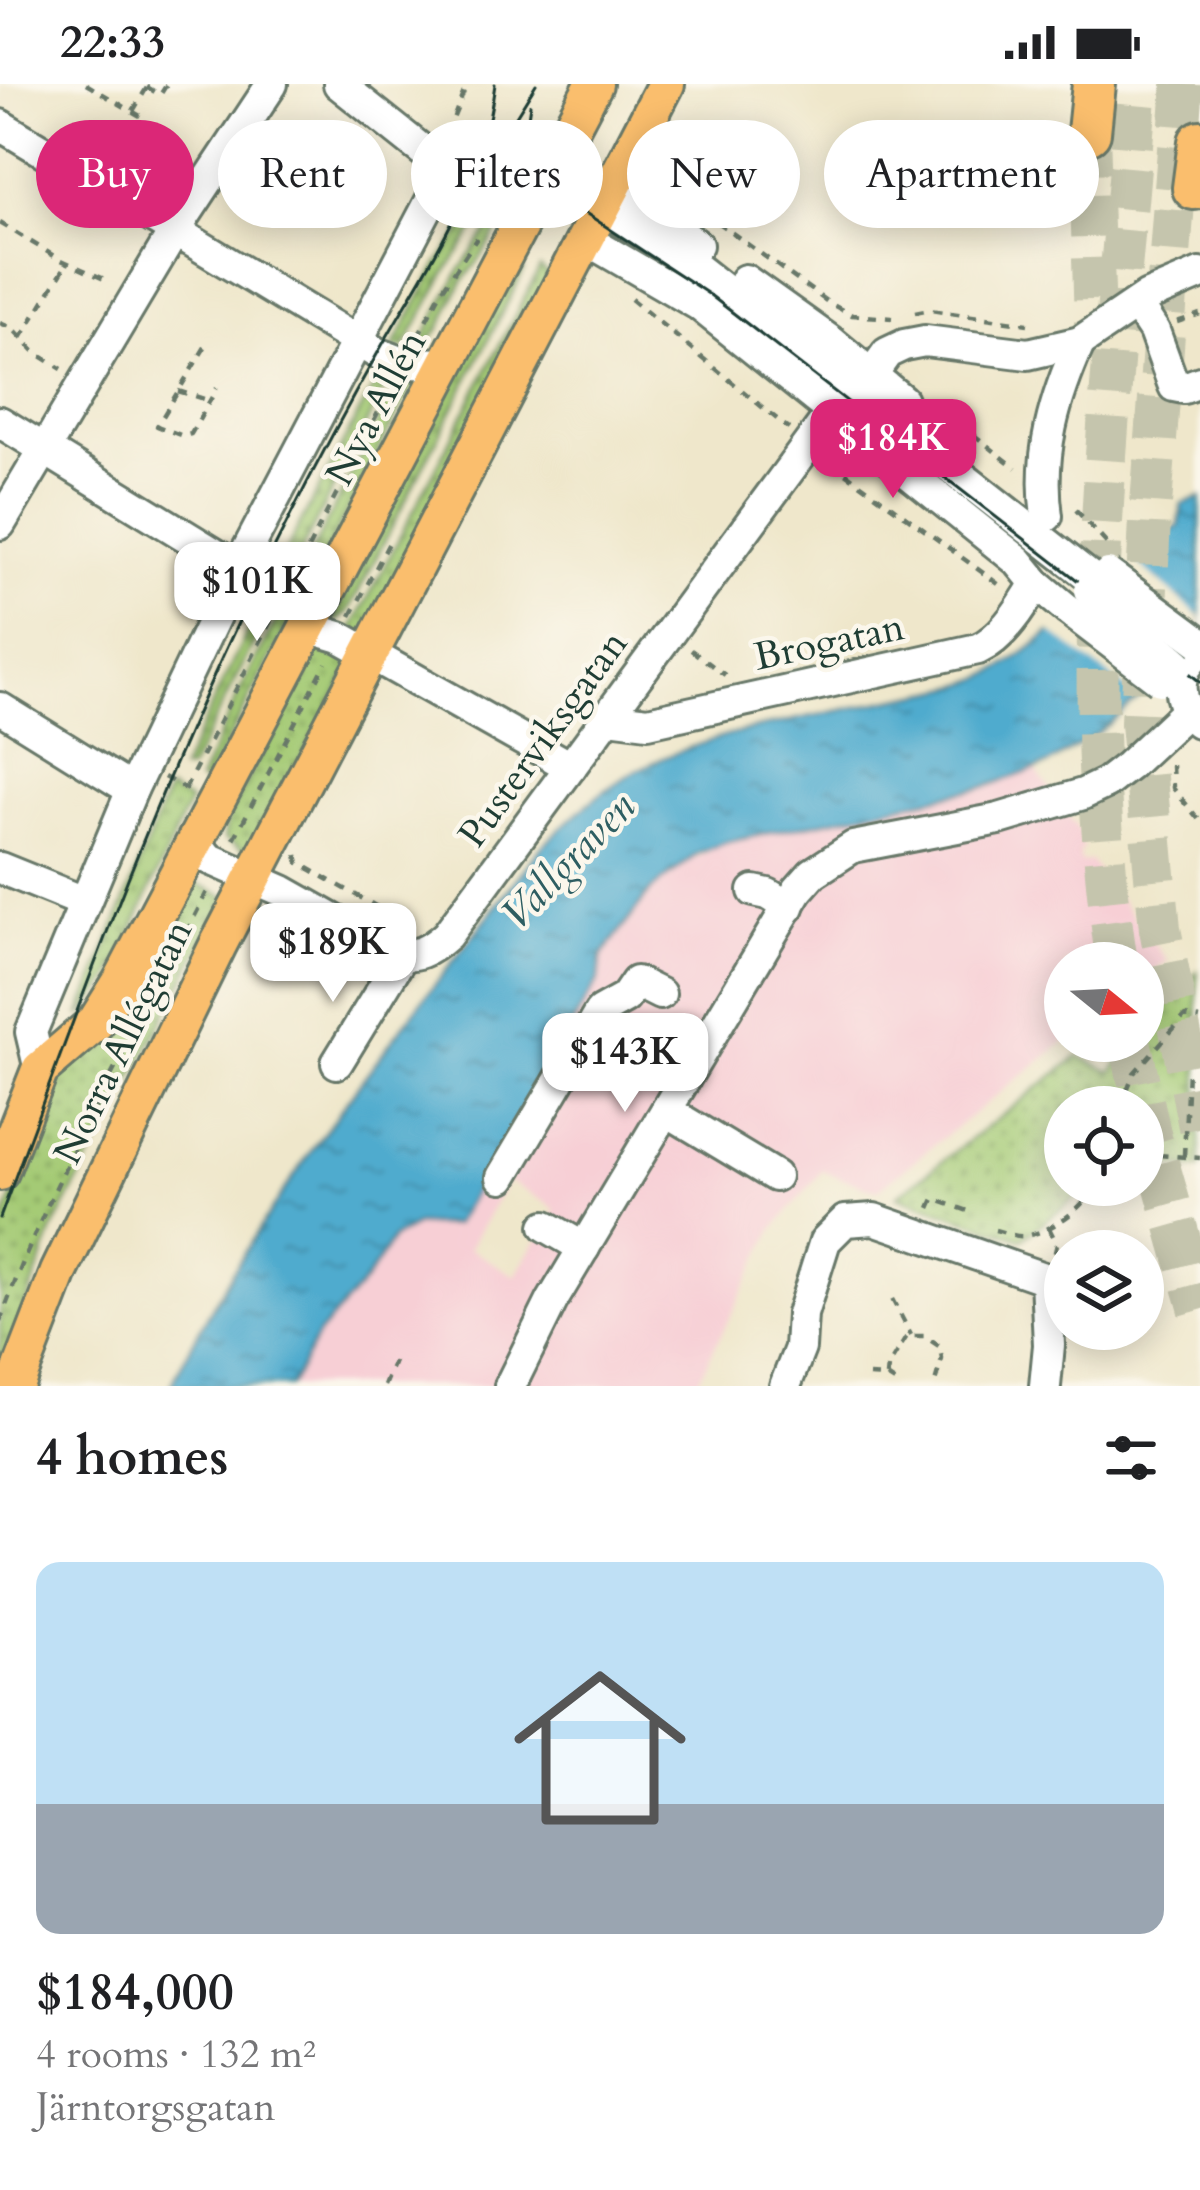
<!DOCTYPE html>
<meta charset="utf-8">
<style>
:root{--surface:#fff;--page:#f2f2f2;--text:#202124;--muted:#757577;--line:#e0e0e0;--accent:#db2777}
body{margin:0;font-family:Cardo,serif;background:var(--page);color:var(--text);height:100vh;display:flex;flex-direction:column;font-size:45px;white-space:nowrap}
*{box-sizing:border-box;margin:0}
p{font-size:39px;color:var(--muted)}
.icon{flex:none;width:66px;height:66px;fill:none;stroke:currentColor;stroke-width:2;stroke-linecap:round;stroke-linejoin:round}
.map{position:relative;height:1302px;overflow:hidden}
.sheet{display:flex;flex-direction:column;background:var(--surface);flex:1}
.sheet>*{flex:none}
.banner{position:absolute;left:36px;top:36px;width:1128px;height:108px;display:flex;gap:24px}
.needle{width:78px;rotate:108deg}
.buttons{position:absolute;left:1044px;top:858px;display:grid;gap:24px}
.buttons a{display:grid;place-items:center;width:120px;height:120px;border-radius:50%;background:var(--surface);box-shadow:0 6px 30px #0003;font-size:60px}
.price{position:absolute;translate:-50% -102px;padding:0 27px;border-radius:24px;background:#fff;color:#222;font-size:39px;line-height:78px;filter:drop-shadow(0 3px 6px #0008)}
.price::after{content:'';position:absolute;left:50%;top:72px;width:36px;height:27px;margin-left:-18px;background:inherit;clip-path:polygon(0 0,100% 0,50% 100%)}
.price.active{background:var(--accent);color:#fff}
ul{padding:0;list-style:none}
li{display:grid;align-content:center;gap:24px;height:636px;padding:0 36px}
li+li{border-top:3px solid var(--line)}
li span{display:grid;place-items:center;height:372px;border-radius:24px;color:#555}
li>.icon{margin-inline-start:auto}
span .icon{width:216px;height:216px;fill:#fffc;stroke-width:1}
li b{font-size:51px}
h2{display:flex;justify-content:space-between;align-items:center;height:144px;padding:0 36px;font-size:51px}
.chip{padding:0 42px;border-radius:54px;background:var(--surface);box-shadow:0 6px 30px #0003;font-size:42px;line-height:108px}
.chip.active{background:var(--accent);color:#fff}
.status{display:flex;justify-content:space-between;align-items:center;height:84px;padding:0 60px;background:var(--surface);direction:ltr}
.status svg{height:33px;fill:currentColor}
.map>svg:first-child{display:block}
.built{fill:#f7cfd5;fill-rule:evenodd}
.green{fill:url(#green-dots);stroke:#628454;stroke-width:3}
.water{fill:url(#water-ripples);stroke:#387481;stroke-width:3}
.pier{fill:#efe7cb}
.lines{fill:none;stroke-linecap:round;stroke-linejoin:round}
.highway-tunnel{stroke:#c5c5ad;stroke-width:42;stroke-dasharray:42 21;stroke-linecap:butt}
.minor-casing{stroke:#687869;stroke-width:36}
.major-casing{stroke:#687869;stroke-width:42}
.highway-casing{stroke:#687869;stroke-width:48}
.path{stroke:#687869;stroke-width:4.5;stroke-dasharray:9 9;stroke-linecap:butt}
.minor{stroke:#fff;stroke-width:30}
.major{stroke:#fabe6d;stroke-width:36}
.highway{stroke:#fabe6d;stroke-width:42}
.tram{stroke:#1f3d34;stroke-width:3}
.minor-bridge-casing{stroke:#687869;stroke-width:36;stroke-linecap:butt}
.minor-bridge{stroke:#fff;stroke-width:30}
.labels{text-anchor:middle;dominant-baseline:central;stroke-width:9;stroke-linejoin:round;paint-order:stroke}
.street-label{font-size:39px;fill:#1f3d34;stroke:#fbf7ec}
.water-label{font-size:42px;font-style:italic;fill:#2e5e62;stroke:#fbf7ec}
</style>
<div class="status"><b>22:33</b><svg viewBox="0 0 49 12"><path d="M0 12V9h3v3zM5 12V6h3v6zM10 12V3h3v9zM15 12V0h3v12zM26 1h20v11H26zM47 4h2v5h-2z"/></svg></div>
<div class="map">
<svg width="1200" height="1302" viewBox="0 0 1200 1302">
<defs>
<pattern id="green-dots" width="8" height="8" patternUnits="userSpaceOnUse" patternTransform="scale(3)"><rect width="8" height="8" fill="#a4ca75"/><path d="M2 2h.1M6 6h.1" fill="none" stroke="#85a561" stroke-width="1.8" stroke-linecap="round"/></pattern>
<pattern id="water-ripples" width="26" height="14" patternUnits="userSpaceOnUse" patternTransform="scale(3)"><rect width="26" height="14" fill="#50abce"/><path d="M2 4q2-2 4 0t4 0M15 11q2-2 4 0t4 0" fill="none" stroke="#428ca8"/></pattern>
</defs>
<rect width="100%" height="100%" fill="#fbf7ec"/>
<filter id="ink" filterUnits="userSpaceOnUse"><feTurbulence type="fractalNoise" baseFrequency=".00833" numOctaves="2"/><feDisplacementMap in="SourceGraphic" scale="24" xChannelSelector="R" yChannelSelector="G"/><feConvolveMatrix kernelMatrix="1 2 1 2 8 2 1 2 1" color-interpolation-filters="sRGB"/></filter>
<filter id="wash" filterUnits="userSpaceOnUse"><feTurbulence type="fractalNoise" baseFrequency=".004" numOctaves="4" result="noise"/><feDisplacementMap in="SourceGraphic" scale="48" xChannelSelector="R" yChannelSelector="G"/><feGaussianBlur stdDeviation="2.7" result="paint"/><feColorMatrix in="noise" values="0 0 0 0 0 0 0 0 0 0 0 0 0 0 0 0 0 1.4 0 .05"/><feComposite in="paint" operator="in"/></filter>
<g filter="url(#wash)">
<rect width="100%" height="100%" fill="#efe7cb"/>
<path class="built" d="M1035 685 1080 748 1084 766 1078 767 1081 779 1090 777 1168 877 1143 896V879H1065L1066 957 877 1106 822 1087 774 1145 695 1302H290L318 1250 365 1197 393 1154 415 1141H455L599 895 601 873 650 807 675 784 727 758 988 702ZM508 1097 556 1125 515 1192 469 1164Z"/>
<g class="green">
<polygon points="478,125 488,126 444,191 404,264 393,264 438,180"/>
<path d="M496 136H503C490 160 482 173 466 193 447 218 448 247 418 264L461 185Z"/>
<polygon points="514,180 524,186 348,528 337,537 334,534"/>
<polygon points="540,184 554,195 367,553 352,545"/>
<polygon points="420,287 213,685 206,699 199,697 240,607 403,289"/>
<polygon points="380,290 388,294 386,301 189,686 181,686 290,459"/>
<polygon points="319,559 354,577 254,762 244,766 224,754 228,733"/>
<polygon points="168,706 189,718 111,895 80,933"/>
<polygon points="189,795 227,814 54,1143 0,1293 0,1147 62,988 109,951"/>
<polygon points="1197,888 1200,1085 1162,1082 1152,1098 1143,1098 1143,1023 1065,1023 1065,1101 1119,1101 1104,1113 1089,1103 1022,1155 897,1112 1079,972 1111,988 1138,957 1143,957 1143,951"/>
</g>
<path class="water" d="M1200 413V560L1098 649 1047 681 988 702 727 758 698 769 650 807 601 873 599 895 454 1141H416L393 1154 365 1197 318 1250 290 1302H171C266 1105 410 935 542 762 571 735 599 707 634 688 713 646 802 636 888 616 921 609 963 605 993 589 1063 551 1109 479 1179 442L1182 420Z"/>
<polygon class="pier" points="1130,472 1200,533 1200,559 1138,614 1047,545"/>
</g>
<g filter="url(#ink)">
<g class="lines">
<g class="highway-tunnel">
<polyline points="1183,0 1150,434 1141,639 1160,845 1200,1047"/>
<polyline points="1089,48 1095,239"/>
<path d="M1117 879C1073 587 1114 292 1137 0"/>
<polyline points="1130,957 1151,1054 1200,1226"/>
</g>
<g class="minor-casing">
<g id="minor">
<polyline points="0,41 377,269 404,279 448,280"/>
<polyline points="547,89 687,177 1099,500"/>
<polyline points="615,100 697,161"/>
<polyline points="587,156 699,221 1018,477 1036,499 1067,525"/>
<polyline points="745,196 833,259 902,316"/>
<polyline points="1137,221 1154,247 1174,302 1184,304 1200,298"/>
<polyline points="859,308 887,269 904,261 925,257 1028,270 1080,258 1148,212 1200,190"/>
<polyline points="0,338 238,484"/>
<path d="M1047 432C1038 369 1055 314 1080 258"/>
<polyline points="0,440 174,148 272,0"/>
<polyline points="307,543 340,553 571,683"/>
<polyline points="0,624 132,706"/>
<path d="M609 633 648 638 978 565C1003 554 1023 522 1036 499"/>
<path d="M1198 638C1175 618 1174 588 1200 568"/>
<path d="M199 745 197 759 208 774 283 807 391 868C416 875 429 867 447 851L832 328"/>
<polyline points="0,784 84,818"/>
<polyline points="754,807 768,810 789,823"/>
<polyline points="337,979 403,871"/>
<polyline points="40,986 31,948 132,706 238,484 447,86 339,0"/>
<polyline points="667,1027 775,1092"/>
<polyline points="502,1093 600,928 625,914 636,898 660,910"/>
<polyline points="546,1142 584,1164"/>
<polyline points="510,1302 552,1217 798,806 813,789 853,763 999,735 1083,710 1106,699 1128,682 1187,627"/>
<polyline points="785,1302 800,1264 802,1230 825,1157 845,1137 874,1135 1046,1195 1049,1261 1045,1302"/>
</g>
</g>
<g class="major-casing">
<g id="major">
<polyline points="0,1088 40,986 96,938 121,898 594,0"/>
<polyline points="15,1302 59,1188 218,861 666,0"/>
</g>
</g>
<g class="highway-casing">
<g id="highway">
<polyline points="1089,48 1094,0"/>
<polyline points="1194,104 1200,58"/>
</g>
</g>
<g class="path">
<polyline points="86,0 147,36"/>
<polyline points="147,3 160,11 167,0"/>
<polyline points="133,27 149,0"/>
<polyline points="447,50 467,0"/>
<polyline points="471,103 495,122"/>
<polyline points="688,117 829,219 852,231 892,234"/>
<polyline points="0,139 59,175 111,198"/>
<polyline points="631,215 789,345"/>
<polyline points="915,229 930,226 1028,240"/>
<polyline points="1177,238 1200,230"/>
<polyline points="0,239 12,244 36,269 62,285"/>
<polyline points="418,252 442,206 477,154"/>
<polyline points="21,254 68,178"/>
<polyline points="205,263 157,342 183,352 191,350 217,304"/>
<polyline points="178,307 211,317"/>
<polyline points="931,317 1016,384"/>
<polyline points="831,378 1001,502"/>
<polyline points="1076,426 1109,462"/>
<polyline points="351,532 390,457"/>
<polyline points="691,566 725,591"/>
<polyline points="1172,681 1173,704 1200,737"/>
<polyline points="164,693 191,708"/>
<polyline points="185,705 390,305"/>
<polyline points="234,755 326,579"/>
<polyline points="297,771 299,779 413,843"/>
<polyline points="603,975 650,1002"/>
<polyline points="1120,1023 1134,989 1185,932 1200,935"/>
<polyline points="1184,1072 1188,986"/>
<polyline points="1143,1080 1158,1071 1200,1074"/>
<polyline points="930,1124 934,1115 968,1127"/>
<polyline points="1049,1144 1057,1160 1054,1172"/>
<path d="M995 1146C1004 1148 1015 1153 1024 1152 1049 1149 1085 1124 1095 1101"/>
<polyline points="892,1215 911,1251"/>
<path d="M0 1238C55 1085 137 947 210 802"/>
<polyline points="869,1292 887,1293 901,1302"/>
<polyline points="887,1293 888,1283 907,1252 924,1252 939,1262 942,1275 934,1302"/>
<polyline points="384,1302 395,1275"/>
</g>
<use href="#minor" class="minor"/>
<use href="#major" class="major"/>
<use href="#highway" class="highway"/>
<g class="tram">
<path d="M530 20C524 51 529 78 552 103"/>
<polyline points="485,41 497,64 514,82 710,211 1090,506 1200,598"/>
<polyline points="490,74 536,0"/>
<path d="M0 1134C77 926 152 717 249 516 289 432 333 347 380 265 431 175 481 107 495 0"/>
</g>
<g class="minor-bridge-casing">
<g id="minor-bridge">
<polyline points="1108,490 1200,558"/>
<polyline points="1090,506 1178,580"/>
<polyline points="1067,525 1160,596"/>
</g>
</g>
<use href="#minor-bridge" class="minor-bridge"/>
</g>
</g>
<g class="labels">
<g class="street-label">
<text transform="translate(376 324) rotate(-62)">Nya Allén</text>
<text transform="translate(829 558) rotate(-12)">Brogatan</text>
<text transform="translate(543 655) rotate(-54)">Pusterviksgatan</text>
<text transform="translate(123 958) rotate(-64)">Norra Allégatan</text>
</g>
<g class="water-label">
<text transform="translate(568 777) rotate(-46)">Vallgraven</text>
</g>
</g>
</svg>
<div class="buttons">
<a><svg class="needle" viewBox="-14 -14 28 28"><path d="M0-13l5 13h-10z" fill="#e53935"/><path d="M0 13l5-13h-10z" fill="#757577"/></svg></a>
<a><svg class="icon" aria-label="locate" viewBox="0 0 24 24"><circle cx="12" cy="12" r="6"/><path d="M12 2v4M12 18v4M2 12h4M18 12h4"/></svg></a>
<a><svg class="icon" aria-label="layers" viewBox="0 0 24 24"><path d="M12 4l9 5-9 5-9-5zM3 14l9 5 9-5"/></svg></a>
</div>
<b class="price active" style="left:893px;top:417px">$184K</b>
<b class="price" style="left:257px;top:560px">$101K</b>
<b class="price" style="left:333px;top:921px">$189K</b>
<b class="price" style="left:625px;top:1031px">$143K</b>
<div class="banner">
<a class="chip active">Buy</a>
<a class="chip">Rent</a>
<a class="chip">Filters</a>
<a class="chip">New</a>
<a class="chip">Apartment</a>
</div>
</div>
<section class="sheet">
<h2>4 homes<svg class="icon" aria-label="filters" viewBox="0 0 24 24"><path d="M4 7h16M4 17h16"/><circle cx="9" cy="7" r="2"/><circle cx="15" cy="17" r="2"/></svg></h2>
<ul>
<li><span style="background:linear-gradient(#bfe0f5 65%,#9aa5b1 0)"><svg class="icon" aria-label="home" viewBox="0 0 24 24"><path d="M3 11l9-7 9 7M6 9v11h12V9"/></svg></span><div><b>$184,000</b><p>4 rooms · 132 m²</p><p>Järntorgsgatan</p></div></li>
</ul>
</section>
